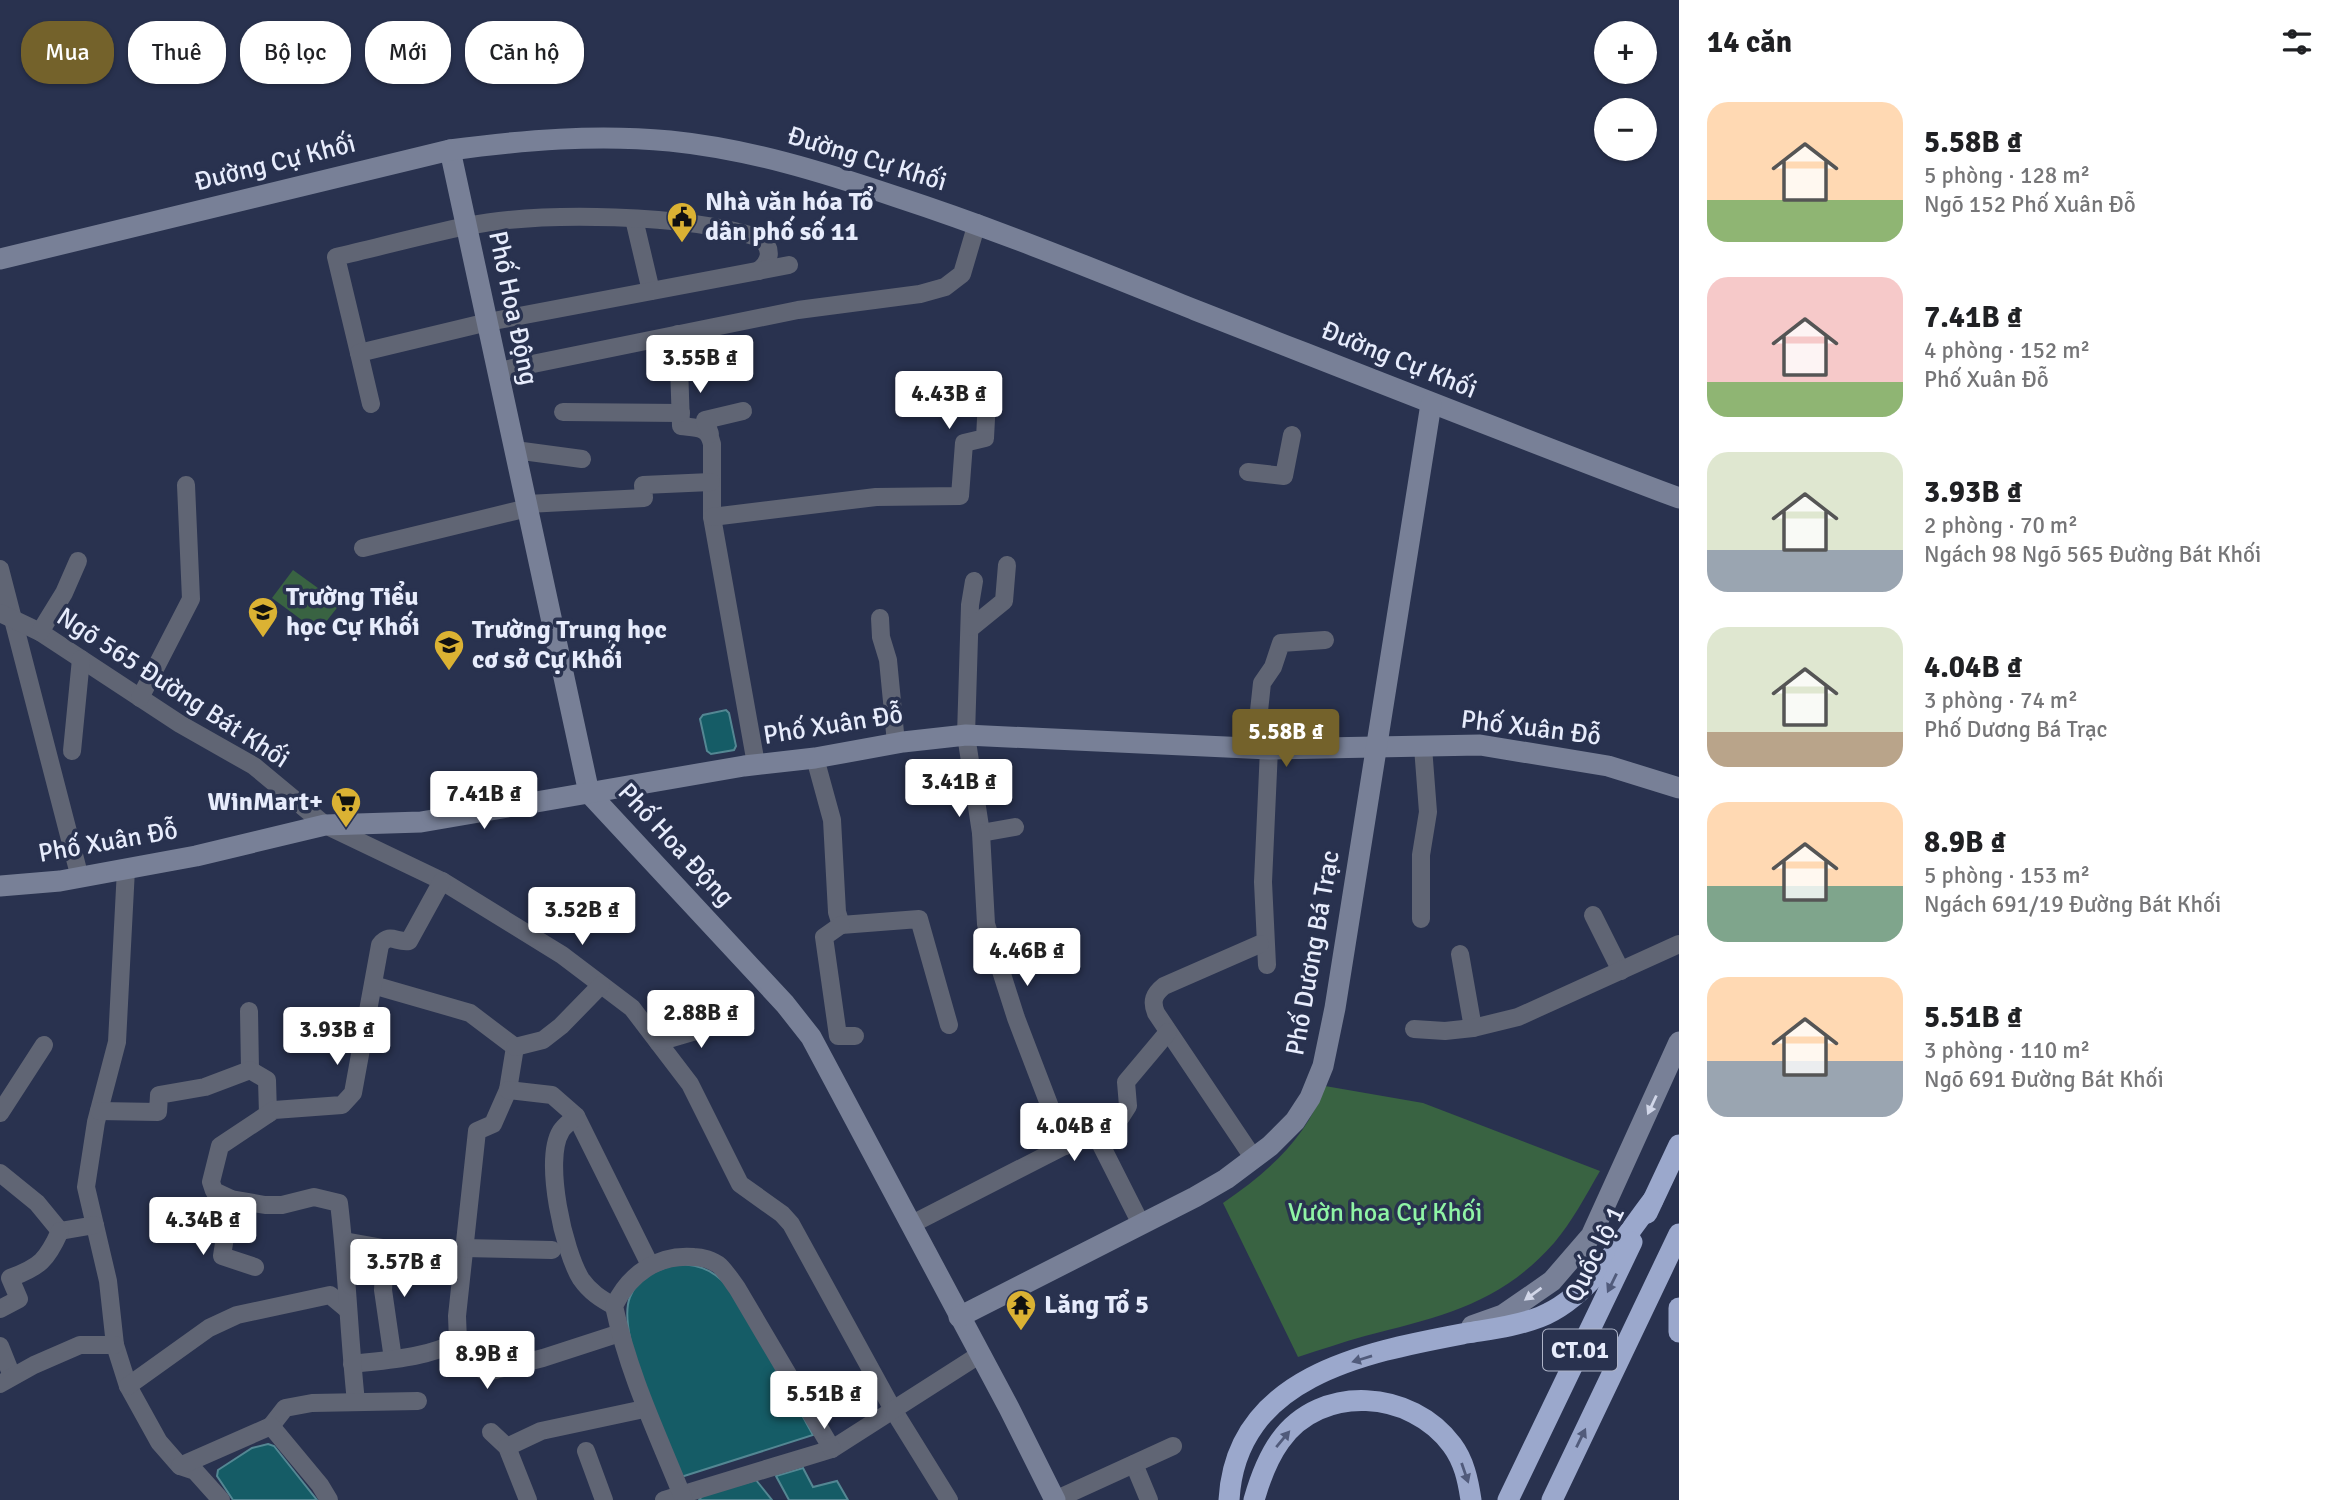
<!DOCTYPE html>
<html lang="vi">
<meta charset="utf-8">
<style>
:root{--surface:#fff;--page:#f6f6f6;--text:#202124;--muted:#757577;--accent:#74622b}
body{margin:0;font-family:Signika,sans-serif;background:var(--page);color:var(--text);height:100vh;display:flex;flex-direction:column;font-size:26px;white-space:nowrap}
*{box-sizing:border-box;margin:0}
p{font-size:23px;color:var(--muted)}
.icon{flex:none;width:38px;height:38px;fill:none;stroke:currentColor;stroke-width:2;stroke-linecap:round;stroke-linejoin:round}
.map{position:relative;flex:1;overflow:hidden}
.drawer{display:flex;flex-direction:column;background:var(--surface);width:665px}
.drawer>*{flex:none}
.hud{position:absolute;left:21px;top:21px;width:665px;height:63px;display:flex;gap:14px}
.fabs{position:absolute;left:1594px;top:21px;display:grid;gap:14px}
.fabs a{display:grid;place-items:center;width:63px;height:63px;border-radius:50%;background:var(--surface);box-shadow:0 2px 5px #0004;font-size:35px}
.price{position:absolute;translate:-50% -60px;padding:0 16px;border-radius:7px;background:#fff;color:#222;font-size:23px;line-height:46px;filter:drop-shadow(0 2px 4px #0008)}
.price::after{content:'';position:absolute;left:50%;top:42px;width:21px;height:16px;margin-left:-10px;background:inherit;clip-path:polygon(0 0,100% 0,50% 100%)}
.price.selected{background:var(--accent);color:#fff}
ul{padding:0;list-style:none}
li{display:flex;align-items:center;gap:21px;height:175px;padding:0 28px}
li span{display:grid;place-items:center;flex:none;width:196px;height:140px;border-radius:21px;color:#555}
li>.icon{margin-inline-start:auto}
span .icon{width:84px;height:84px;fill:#fffc;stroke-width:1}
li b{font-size:30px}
h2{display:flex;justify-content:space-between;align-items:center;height:84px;padding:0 28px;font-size:30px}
.chip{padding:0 24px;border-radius:28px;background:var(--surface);box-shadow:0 2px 5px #0004;font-size:24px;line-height:63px}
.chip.selected{background:var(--accent);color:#fff}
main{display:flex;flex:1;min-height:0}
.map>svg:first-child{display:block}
.green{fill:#396342}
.water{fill:#155c66;stroke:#548793;stroke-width:2}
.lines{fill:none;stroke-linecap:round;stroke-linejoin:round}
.street{stroke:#606574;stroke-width:18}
.secondary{stroke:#788097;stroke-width:21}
.highway{stroke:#9ba8cc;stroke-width:21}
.oneway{fill:#d1d6e8}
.oneway2{fill:#515b7b}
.labels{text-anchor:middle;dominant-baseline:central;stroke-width:7;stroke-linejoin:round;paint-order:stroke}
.shield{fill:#29324f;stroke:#aeb4c8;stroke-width:2}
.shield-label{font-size:24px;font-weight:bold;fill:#e7ecfc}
.street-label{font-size:26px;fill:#e7ecfc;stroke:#29324f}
.poi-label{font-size:26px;font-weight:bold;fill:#e7ecfc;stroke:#29324f;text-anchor:start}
.park-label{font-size:26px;fill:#8ff4a5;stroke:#29324f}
</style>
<main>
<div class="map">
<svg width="1679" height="1500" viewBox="0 0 1679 1500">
<rect width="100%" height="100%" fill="#29324f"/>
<g class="green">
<polygon points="293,570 340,604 318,632 272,598"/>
<path d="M1325 1086 1423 1103 1600 1171C1586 1195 1572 1222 1554 1243 1499 1305 1441 1316 1365 1336 1343 1342 1320 1350 1298 1357L1223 1203C1268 1172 1306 1139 1325 1086Z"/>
</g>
<g class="water">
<polygon points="726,710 729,713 736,746 734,750 711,754 707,751 700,719 703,715"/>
<path d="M676 1264C704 1264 717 1273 735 1294L813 1435 681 1477C666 1439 615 1334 630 1297 638 1277 656 1270 676 1264Z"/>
<polygon points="268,1444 274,1446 317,1500 233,1500 217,1476 218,1470 252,1448"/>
<polygon points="803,1468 813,1487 837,1481 848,1500 789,1500 776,1476"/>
<polygon points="756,1480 772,1500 699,1500 703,1495"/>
</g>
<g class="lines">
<g class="street">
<polyline points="634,219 651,291"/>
<path d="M678 334 681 426C697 428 708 426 712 444V517L756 764"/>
<path d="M359 353 336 257C379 247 423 235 467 226 544 211 686 214 760 238 773 248 771 262 758 271"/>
<polyline points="498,371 798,310 920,294 945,287 962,274 977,223"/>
<polyline points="371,404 359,353 488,322 789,265"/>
<polyline points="563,412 681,413"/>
<polyline points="710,434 705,420 743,411"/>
<polyline points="515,450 582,459"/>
<polyline points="1248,472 1284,476 1292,435"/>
<polyline points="527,504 644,498 643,485 711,482"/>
<polyline points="712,517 876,497 960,496 964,443 985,438 988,380"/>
<polyline points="363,548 528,508"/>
<polyline points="0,569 80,878"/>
<polyline points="974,581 970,605 966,735 981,833 1015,827"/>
<polyline points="0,613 40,632 180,724 254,766 325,825 442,881 562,955 632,1008 690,1084 740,1184 782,1214 791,1224 892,1408 949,1500"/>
<polyline points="880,618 881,637 888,660 896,743"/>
<polyline points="972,627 1004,601 1007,565"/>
<polyline points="40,632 64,593 78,561"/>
<polyline points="140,698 191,599 186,485"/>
<polyline points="1255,748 1262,683 1273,667 1281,643 1325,640"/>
<polyline points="72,751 81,659"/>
<polyline points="815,758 832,820 837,912 841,925"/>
<polyline points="981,833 986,924 1016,1018 1065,1146"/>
<polyline points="126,869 117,1042 96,1122 86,1187 108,1281 115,1345 128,1386 159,1442 180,1466 195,1471 221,1500"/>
<polyline points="1593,915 1621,971"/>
<polyline points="1421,919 1421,855 1428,812 1423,747"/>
<polyline points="841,925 919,919 949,1025"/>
<polyline points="841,925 824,937 838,1036 855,1036"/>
<polyline points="1460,954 1473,1028"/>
<polyline points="1267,965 1263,882 1269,749"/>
<polyline points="373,985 470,1013 515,1047 508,1090 493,1124 477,1131 457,1316 458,1341"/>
<polyline points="249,1011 250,1070"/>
<polyline points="1414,1029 1445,1031 1473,1028 1518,1017 1679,944"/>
<polyline points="658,1042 733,1020"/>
<polyline points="515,1047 543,1040 561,1026 601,985"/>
<polyline points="508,1090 552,1095 576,1116 650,1265"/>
<polyline points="99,1111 158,1112 159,1095 205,1087 250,1070 267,1080 268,1114"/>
<polyline points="0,1113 44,1045"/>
<path d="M576 1116C571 1121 564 1126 561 1131 543 1160 564 1252 581 1279 590 1292 601 1299 614 1306"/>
<polyline points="1094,1131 1141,1224"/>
<path d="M1254 1159 1156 1013C1151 1001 1154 994 1164 986L1260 944"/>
<polyline points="0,1173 37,1203 60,1231 95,1225"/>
<polyline points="231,1199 222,1256 255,1267"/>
<polyline points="912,1224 1121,1117 1128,1106 1126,1082 1168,1032"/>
<polyline points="344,1241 383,1248 385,1256 383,1290 393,1359"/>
<polyline points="464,1248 552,1250"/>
<path d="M0 1309 19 1299 10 1278C40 1267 47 1260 60 1231"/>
<polyline points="0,1346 12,1376"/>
<path d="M352 1364C386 1360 428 1358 458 1341L475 1366 487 1372 543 1358 620 1333"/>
<polyline points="0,1384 34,1365 80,1345 115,1345"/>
<polyline points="128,1386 209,1328 237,1315 330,1295 348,1310"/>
<path d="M356 1402C349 1336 347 1269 339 1203L314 1197 282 1205H265L231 1199 214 1191 211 1182 220 1146 274 1110 342 1105 353 1093 380 945C390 932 396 943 409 941L442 881"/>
<polyline points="271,1426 285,1408 312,1403 418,1401"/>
<polyline points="491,1432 507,1447 528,1500"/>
<polyline points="507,1447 541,1431 644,1409"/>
<polyline points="586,1451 604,1500"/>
<polyline points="1134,1464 1149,1500"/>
<polyline points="180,1466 271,1426 320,1485 329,1500"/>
<polyline points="664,1500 832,1449 979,1355"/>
<path d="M684 1500C658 1435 629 1376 614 1306 629 1274 658 1254 694 1257 702 1257 713 1260 720 1266 726 1272 732 1281 737 1288L832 1449"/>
<polyline points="1055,1500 1173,1446"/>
</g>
<g class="secondary">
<polyline points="450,150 589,793 785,1004 811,1037 1009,1408 1055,1500"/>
<path d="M0 259 450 150C524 140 596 134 670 141 749 149 823 172 897 197 998 230 1096 270 1195 310 1356 373 1517 437 1679 498"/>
<polyline points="0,886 60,881 196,856 325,825 421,822 744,766 815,758 903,742 966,735 1269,749 1480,745 1608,766 1679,788"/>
<polyline points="959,1317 1195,1197 1226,1179 1270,1146 1295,1121 1310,1098 1323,1066 1335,1008 1431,404"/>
<polyline points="1472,1326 1503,1315 1552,1281 1591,1236 1679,1042"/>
</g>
<g class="highway">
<polyline points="1647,1213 1679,1145"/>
<polyline points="1679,1308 1679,1332"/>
<path d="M1229 1500C1236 1375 1367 1352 1467 1333 1491 1329 1517 1326 1540 1317 1590 1297 1622 1240 1653 1200"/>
<path d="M1254 1500C1260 1479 1267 1459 1280 1441 1321 1383 1412 1390 1452 1445 1464 1461 1468 1480 1471 1500"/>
<polyline points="1508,1500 1632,1242"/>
<polyline points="1552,1500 1679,1234"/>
</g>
</g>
<defs><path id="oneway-solid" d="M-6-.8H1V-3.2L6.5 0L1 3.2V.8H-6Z" transform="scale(1.75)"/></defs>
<g class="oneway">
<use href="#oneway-solid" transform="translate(1652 1105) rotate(115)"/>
<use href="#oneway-solid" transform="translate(1533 1294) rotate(144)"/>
</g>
<g class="oneway2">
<use href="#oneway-solid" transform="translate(1612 1283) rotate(116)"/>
<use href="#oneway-solid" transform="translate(1362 1359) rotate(163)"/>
<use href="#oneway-solid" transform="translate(1581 1438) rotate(-64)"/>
<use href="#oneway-solid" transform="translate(1283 1439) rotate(-50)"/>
<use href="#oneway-solid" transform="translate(1465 1473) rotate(71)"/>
</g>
<defs>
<g id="civic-pin" transform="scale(1.575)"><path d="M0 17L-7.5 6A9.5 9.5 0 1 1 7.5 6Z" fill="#dbb233" stroke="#29324f"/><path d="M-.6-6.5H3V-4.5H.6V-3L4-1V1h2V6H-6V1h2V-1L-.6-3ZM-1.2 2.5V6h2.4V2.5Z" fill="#111"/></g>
<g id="school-pin" transform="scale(1.575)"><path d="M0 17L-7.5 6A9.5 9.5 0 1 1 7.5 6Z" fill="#dbb233" stroke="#29324f"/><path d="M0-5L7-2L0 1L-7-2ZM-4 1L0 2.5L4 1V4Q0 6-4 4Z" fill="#111"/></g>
<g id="supermarket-pin" transform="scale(1.575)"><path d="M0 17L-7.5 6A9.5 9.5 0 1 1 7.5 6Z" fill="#dbb233" stroke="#29324f"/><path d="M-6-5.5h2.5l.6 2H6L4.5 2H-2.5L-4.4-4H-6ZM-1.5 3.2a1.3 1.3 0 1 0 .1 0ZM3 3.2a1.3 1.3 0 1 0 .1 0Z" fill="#111"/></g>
<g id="temple-pin" transform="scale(1.575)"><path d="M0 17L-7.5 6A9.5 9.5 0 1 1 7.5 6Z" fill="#dbb233" stroke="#29324f"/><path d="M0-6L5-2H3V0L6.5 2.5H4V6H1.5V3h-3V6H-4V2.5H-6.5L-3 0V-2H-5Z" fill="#111"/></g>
</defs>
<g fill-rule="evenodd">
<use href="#civic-pin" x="682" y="217"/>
<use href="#school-pin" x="263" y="612"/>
<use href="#school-pin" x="449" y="645"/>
<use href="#supermarket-pin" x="346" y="802"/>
<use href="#temple-pin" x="1021" y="1305"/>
</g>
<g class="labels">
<rect class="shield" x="1543" y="1329.5" width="74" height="41" rx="5"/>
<g class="shield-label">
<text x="1580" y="1350">CT.01</text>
</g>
<g class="street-label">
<text transform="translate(867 159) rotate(17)">Đường Cự Khối</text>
<text transform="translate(275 163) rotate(-14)">Đường Cự Khối</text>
<text transform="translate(513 308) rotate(78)">Phố Hoa Động</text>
<text transform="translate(1399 360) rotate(22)">Đường Cự Khối</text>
<text transform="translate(173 688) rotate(33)">Ngõ 565 Đường Bát Khối</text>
<text transform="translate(833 725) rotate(-9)">Phố Xuân Đỗ</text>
<text transform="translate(1531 728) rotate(7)">Phố Xuân Đỗ</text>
<text transform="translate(108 842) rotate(-10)">Phố Xuân Đỗ</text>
<text transform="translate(676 845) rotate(47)">Phố Hoa Động</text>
<text transform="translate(1313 953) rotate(-80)">Phố Dương Bá Trạc</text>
<text transform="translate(1595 1254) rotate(-64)">Quốc lộ 1</text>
</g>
<g class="poi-label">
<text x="705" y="202">Nhà văn hóa Tổ<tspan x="705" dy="30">dân phố số 11</tspan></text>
<text x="286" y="597">Trường Tiểu<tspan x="286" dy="30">học Cự Khối</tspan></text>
<text x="472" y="630">Trường Trung học<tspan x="472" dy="30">cơ sở Cự Khối</tspan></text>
<text x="323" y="802" text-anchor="end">WinMart+</text>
<text x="1044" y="1305">Lăng Tổ 5</text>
</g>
<g class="park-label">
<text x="1385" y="1213">Vườn hoa Cự Khối</text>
</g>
</g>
</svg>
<div class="fabs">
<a>+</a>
<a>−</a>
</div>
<b class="price" style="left:700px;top:395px">3.55B ₫</b>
<b class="price" style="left:949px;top:431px">4.43B ₫</b>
<b class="price selected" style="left:1286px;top:769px">5.58B ₫</b>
<b class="price" style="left:959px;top:819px">3.41B ₫</b>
<b class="price" style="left:484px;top:831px">7.41B ₫</b>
<b class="price" style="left:582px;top:947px">3.52B ₫</b>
<b class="price" style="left:1027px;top:988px">4.46B ₫</b>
<b class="price" style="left:701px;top:1050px">2.88B ₫</b>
<b class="price" style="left:337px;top:1067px">3.93B ₫</b>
<b class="price" style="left:1074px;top:1163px">4.04B ₫</b>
<b class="price" style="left:203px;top:1257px">4.34B ₫</b>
<b class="price" style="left:404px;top:1299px">3.57B ₫</b>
<b class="price" style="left:487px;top:1391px">8.9B ₫</b>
<b class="price" style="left:824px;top:1431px">5.51B ₫</b>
<div class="hud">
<a class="chip selected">Mua</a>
<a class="chip">Thuê</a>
<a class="chip">Bộ lọc</a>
<a class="chip">Mới</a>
<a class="chip">Căn hộ</a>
</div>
</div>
<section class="drawer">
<h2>14 căn<svg class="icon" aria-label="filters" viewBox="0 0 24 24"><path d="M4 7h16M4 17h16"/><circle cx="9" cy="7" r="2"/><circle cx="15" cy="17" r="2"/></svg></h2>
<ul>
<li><span style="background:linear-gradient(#ffd9b3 70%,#8fb573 0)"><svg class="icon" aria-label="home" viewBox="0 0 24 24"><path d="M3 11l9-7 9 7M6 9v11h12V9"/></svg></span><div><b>5.58B ₫</b><p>5 phòng · 128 m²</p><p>Ngõ 152 Phố Xuân Đỗ</p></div></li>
<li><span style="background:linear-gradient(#f6c9c9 75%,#8fb573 0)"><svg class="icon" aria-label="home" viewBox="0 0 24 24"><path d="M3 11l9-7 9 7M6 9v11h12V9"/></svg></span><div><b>7.41B ₫</b><p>4 phòng · 152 m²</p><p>Phố Xuân Đỗ</p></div></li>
<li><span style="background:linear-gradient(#dfe7d0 70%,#9aa5b1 0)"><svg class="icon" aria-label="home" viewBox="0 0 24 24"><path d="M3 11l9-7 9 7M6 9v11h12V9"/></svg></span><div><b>3.93B ₫</b><p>2 phòng · 70 m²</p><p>Ngách 98 Ngõ 565 Đường Bát Khối</p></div></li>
<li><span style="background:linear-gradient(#dfe7d0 75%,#b9a48a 0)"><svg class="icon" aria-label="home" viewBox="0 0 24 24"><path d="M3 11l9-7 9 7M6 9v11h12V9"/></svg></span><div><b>4.04B ₫</b><p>3 phòng · 74 m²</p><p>Phố Dương Bá Trạc</p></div></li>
<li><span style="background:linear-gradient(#ffd9b3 60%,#7fa58c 0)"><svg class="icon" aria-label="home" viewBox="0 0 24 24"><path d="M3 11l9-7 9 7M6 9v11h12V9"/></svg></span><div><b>8.9B ₫</b><p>5 phòng · 153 m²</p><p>Ngách 691/19 Đường Bát Khối</p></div></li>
<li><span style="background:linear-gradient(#ffd9b3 60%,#9aa5b1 0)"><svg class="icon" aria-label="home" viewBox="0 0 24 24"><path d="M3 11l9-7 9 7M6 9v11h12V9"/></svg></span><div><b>5.51B ₫</b><p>3 phòng · 110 m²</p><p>Ngõ 691 Đường Bát Khối</p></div></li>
</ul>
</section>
</main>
